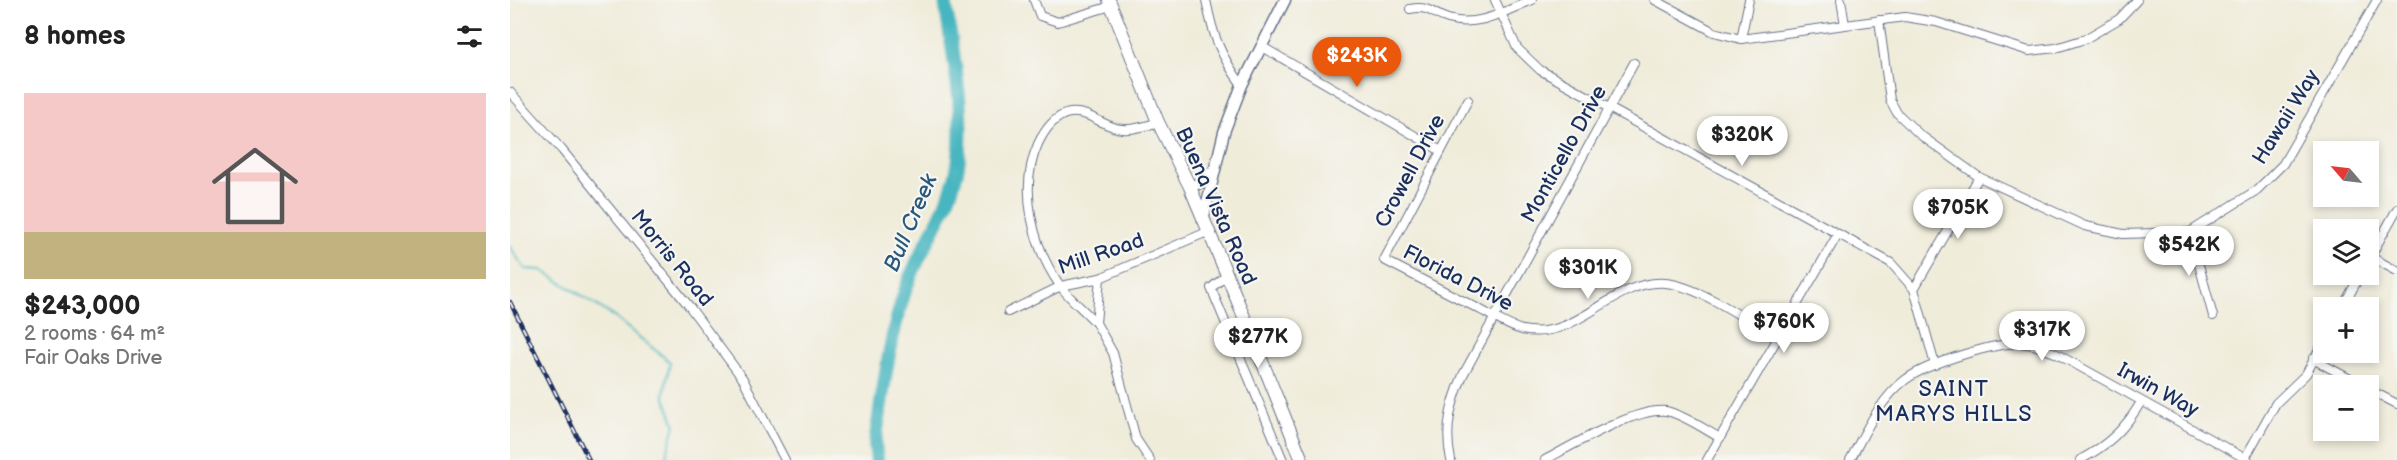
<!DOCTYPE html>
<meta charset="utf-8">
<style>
:root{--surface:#fff;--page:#f6f6f6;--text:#222;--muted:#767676;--line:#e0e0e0;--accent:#ea580c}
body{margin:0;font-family:"Balsamiq Sans",sans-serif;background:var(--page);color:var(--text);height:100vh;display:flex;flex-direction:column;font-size:22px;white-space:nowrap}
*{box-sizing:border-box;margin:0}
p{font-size:20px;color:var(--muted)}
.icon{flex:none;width:33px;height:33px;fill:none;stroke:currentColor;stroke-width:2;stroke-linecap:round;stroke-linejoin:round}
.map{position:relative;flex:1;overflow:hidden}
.side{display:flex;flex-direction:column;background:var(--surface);width:510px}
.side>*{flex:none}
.needle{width:39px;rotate:298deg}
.controls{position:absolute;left:1803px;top:141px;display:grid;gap:12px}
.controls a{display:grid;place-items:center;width:66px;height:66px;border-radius:0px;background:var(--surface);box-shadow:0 3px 9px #0003;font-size:30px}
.price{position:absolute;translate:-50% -51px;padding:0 14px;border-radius:21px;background:#fff;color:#222;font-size:20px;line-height:39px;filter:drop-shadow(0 2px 3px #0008)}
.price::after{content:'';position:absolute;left:50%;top:36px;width:18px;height:14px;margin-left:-9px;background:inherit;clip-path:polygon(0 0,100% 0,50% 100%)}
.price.active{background:var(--accent);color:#fff}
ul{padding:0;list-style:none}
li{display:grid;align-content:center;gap:12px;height:318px;padding:0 24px}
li+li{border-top:2px solid var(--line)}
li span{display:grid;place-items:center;height:186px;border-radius:0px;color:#555}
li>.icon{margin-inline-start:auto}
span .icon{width:108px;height:108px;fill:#fffc;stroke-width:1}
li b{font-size:26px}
h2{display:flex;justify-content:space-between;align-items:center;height:72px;padding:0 24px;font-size:26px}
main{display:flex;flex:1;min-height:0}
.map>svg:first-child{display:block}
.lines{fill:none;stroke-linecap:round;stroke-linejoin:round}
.stream{stroke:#47b6c0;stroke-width:2}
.river{stroke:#47b6c0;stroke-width:14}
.street-casing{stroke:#667189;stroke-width:10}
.secondary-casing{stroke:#667189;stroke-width:13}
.primary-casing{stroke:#667189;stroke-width:14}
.street{stroke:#fff;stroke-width:8}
.secondary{stroke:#fff;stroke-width:10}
.primary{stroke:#fff;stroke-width:12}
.rail-casing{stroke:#1b2f5e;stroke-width:4.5}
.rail{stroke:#f6f6f2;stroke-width:2;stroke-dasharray:7;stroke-linecap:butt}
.labels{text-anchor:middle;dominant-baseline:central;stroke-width:4.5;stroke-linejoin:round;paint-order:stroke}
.street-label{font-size:21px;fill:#1b2f5e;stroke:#f6f6f2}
.water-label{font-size:22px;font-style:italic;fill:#28587b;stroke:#f6f6f2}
.neighbourhood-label{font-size:22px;letter-spacing:1.5px;fill:#1b2f5e;stroke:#f6f6f2}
</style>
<main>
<section class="side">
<h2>8 homes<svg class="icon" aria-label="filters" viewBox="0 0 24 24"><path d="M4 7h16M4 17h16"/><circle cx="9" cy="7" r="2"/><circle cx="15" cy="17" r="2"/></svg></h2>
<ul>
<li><span style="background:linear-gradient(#f6c9c9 75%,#c2b280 0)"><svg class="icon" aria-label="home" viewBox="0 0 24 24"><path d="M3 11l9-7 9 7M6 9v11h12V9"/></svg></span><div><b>$243,000</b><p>2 rooms · 64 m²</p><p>Fair Oaks Drive</p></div></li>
</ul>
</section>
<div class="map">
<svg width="1887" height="460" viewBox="0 0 1887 460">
<rect width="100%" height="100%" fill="#f6f6f2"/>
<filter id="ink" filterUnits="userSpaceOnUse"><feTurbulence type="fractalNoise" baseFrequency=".0167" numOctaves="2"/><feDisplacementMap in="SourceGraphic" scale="12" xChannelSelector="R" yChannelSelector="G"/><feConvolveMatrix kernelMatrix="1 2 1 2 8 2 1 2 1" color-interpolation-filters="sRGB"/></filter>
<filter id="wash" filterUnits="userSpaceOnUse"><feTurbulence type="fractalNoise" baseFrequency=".008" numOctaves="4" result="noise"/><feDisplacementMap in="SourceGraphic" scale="24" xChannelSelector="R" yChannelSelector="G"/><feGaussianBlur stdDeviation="1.35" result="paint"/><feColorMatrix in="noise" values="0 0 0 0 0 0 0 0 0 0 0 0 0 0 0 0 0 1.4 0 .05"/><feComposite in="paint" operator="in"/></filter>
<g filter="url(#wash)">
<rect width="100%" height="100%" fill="#f0ecda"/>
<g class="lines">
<polyline class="stream" points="0,247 15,269 32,270 103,316 160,362 154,395 165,425 155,460"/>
<path class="river" d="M367 460 365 444C373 392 379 338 396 288 411 245 444 205 449 158 455 105 442 52 435 0"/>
</g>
</g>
<g filter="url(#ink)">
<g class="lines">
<g class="street-casing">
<g id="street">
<polyline points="524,0 530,16 548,22 601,6"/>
<path d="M696 0C703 36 710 55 732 85"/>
<polyline points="985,0 1007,48 1030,70 1381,263 1404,289 1425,365"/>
<polyline points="1145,0 1204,32 1231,39 1395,17 1426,22 1519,51 1546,48 1575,39 1609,19 1627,0"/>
<polyline points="1331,0 1335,25"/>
<path d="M900 9C920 5 921 14 938 19 968 28 995 11 1022 0"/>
<polyline points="1369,20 1380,100 1387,113 1409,134 1469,177 1575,226 1613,234 1680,232 1747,190 1773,164 1867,0"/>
<polyline points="1231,39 1239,0"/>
<polyline points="751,46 931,151"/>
<polyline points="0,92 52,150 179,306 233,379 275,460"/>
<path d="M958 100 874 260C905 276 936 292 967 308 981 315 997 326 1012 330 1068 342 1102 279 1155 283 1187 285 1240 322 1268 339"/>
<polyline points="1680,232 1703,316"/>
<polyline points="1861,257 1887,271"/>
<polyline points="1858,261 1887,209"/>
<polyline points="717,275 701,288 773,460"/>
<polyline points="590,278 586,323 603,353 626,439 640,460"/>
<polyline points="1404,289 1469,177"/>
<polyline points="1832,308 1851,274"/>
<polyline points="498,312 551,286 590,278 697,232"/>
<path d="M586 323C575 311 561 300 551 287 523 248 508 189 528 144 534 131 545 115 560 113 578 110 595 128 612 129 624 130 637 126 648 122"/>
<polyline points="1803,359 1853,386"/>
<polyline points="1858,389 1887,404"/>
<path d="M941 460C934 428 941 404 953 375L1124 63"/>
<path d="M1035 460C1061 446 1133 403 1160 412 1177 417 1194 429 1210 438"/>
<polyline points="1197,460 1328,234"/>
<path d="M1340 460C1355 433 1369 400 1395 380 1416 364 1492 339 1518 344 1527 345 1536 350 1545 353L1738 460"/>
<path d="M1570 460C1598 445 1615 429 1631 402"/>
<polyline points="1734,460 1766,403 1796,374 1814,341"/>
</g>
</g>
<g class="secondary-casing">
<g id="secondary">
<polyline points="680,187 692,182 705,169"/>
<polyline points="693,220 714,132 732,85 775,0"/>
</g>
</g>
<g class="primary-casing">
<polyline id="primary" points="599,0 648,122 680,187 717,275 792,460"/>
</g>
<use href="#street" class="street"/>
<use href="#secondary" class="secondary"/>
<use href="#primary" class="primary"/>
<g class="rail-casing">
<polyline id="rail" points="0,302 79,460"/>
</g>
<use href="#rail" class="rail"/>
</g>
</g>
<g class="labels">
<g class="street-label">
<text transform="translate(1776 117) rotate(-58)">Hawaii Way</text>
<text transform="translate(1054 154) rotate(-61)">Monticello Drive</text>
<text transform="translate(900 171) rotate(-62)">Crowell Drive</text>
<text transform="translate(706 206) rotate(66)">Buena Vista Road</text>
<text transform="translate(591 254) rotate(-19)">Mill Road</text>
<text transform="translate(162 258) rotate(51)">Morris Road</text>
<text transform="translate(948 278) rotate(27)">Florida Drive</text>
<text transform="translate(1648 390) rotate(29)">Irwin Way</text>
</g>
<g class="water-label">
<text transform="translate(401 223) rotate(-67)">Bull Creek</text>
</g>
<g class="neighbourhood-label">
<text x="1444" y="389">SAINT<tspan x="1444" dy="25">MARYS HILLS</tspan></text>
</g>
</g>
</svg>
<div class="controls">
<a><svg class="needle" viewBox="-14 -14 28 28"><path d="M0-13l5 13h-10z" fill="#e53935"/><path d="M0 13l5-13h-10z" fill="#767676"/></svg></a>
<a><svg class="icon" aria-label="layers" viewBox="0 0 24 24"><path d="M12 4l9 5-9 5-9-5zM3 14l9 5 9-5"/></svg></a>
<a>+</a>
<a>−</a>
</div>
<b class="price active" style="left:847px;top:88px">$243K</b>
<b class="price" style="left:1232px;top:167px">$320K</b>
<b class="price" style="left:1448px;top:240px">$705K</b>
<b class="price" style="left:1679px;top:277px">$542K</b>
<b class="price" style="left:1078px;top:300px">$301K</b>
<b class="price" style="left:1274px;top:354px">$760K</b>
<b class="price" style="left:1532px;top:362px">$317K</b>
<b class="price" style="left:748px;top:369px">$277K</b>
</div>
</main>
